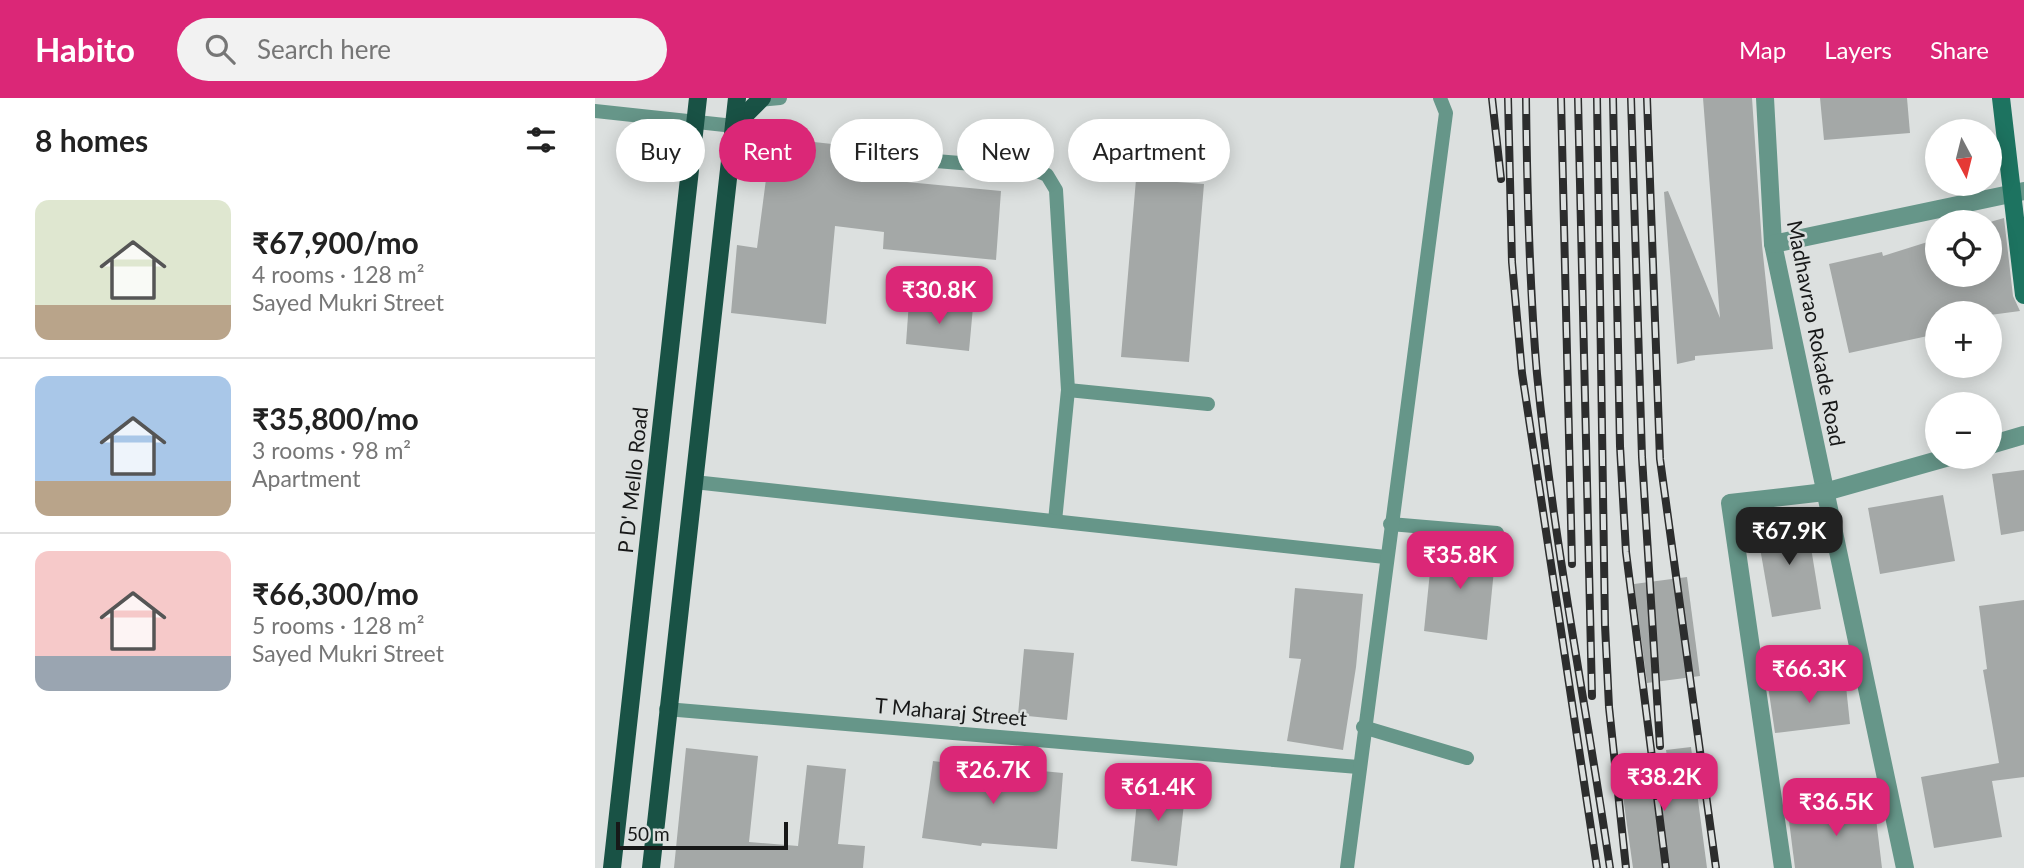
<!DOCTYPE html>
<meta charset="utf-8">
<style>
:root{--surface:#fff;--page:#f2f2f2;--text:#222;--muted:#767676;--line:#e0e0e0;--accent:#db2777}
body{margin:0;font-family:Lato,sans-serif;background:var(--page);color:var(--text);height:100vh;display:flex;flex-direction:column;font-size:26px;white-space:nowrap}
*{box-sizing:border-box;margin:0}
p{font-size:23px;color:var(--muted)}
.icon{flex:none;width:38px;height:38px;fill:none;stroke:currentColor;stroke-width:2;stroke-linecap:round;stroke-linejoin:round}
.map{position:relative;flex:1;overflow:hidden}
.details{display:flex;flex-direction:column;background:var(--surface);width:595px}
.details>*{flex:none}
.hud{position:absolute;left:21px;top:21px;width:665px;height:63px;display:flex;gap:14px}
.needle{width:46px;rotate:173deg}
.controls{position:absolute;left:1330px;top:21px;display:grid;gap:14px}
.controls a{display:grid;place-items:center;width:77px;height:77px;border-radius:50%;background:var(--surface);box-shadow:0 4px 18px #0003;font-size:35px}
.scale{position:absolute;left:21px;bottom:18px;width:172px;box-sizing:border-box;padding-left:7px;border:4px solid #171818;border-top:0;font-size:19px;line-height:24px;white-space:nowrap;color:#171818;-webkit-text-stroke:5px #dce0df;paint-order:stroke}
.price{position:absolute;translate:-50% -60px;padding:0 16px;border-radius:14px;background:var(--accent);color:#fff;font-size:23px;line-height:46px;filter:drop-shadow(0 2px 4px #0008)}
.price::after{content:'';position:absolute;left:50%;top:42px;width:21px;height:16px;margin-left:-10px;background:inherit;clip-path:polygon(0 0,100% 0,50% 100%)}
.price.selected{background:#222;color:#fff}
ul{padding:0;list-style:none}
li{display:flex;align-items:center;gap:21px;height:175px;padding:0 35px}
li+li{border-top:2px solid var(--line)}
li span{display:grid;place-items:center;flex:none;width:196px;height:140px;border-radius:14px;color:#555}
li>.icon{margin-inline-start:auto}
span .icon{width:84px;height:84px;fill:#fffc;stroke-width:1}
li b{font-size:30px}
h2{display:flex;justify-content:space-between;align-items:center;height:84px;padding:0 35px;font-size:30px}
.pill{padding:0 24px;border-radius:32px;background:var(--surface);box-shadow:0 4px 18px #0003;font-size:24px;line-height:63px}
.pill.selected{background:var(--accent);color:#fff}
header{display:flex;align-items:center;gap:42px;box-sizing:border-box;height:98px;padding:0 35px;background:var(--accent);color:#fff}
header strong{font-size:33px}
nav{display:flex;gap:38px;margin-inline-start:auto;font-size:24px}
.search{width:490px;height:63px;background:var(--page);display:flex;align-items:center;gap:18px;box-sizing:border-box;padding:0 24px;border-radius:38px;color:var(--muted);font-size:26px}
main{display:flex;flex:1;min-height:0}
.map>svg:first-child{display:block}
.building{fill:#a4a8a7}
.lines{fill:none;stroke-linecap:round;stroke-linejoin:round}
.lane{stroke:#669689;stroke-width:14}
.street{stroke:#669689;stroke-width:18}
.secondary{stroke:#1d7360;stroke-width:18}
.primary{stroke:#195245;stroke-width:18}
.rail-casing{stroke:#2c2d2d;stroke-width:8}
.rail{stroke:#dce0df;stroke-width:5;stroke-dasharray:16;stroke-linecap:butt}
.labels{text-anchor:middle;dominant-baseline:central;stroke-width:5;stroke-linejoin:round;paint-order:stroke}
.street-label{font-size:21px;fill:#171818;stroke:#dce0df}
</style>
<header>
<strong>Habito</strong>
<div class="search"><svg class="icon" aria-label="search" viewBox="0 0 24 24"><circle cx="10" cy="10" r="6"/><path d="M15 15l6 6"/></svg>Search here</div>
<nav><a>Map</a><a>Layers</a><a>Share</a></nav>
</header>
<main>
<section class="details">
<h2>8 homes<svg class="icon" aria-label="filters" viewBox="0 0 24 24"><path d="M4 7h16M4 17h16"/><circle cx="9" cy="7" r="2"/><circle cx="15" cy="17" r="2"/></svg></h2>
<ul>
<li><span style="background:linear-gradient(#dfe7d0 75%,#b9a48a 0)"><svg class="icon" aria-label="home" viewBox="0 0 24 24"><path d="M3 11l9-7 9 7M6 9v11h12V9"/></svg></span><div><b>₹67,900/mo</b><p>4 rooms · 128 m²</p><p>Sayed Mukri Street</p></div></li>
<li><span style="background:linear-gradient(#a9c7e8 75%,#b9a48a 0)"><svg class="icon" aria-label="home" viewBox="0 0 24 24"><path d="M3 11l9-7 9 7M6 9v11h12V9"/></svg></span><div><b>₹35,800/mo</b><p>3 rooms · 98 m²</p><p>Apartment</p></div></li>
<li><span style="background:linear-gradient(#f6c9c9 75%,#9aa5b1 0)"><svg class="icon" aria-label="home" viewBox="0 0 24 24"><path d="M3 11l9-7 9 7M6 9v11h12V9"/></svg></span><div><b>₹66,300/mo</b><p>5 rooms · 128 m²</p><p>Sayed Mukri Street</p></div></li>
</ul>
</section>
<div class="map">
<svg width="1429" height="770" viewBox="0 0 1429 770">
<rect width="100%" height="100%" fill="#dce0df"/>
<g class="building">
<polygon points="1108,0 1157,0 1167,147 1178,251 1100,258 1100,262 1082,266 1069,94 1073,93 1125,220"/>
<polygon points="1225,0 1312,0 1315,35 1229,42"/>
<polygon points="545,34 586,37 582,84 609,86 594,264 526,259"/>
<polygon points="210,43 273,50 270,80 406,93 401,162 288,151 289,134 240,128 231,226 136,215 142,147 162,150 173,66 182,53"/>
<polygon points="1409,120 1418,198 1425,213 1395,217 1342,215 1342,236 1254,255 1234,166 1287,154 1288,158 1342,141 1342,177 1395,177 1395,124"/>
<polygon points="314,203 378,209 374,253 311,246"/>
<polygon points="1429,372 1429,433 1406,437 1397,376"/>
<polygon points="1348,397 1360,463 1285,476 1273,410"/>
<polygon points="1211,419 1226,511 1177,519 1161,427"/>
<polygon points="838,444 901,452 892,542 829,533"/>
<polygon points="1092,479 1105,578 1052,585 1039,486"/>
<polygon points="700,490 768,496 761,569 748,652 692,643 706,561 694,560"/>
<polygon points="1429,502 1429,679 1397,683 1407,739 1339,750 1326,679 1404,665 1388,572 1392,571 1384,508"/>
<polygon points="429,551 479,555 472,622 423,617"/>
<polygon points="1250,579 1255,626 1180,635 1173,588"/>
<polygon points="1096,649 1112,770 1038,770 1024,670 1073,665 1071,652"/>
<polygon points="91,650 163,658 154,744 203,748 212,667 251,671 243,746 270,748 268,770 79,770"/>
<polygon points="338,663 415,673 416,670 468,675 462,751 387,745 386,748 327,740"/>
<polygon points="544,683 591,688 582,768 536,763"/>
<polygon points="1279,704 1287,770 1200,770 1193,715"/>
</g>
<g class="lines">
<g class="lane">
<polyline points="164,2 185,0"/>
<polyline points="0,13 139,28"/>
<polyline points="280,58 438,71 452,77 461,92 473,292 460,423"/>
<polyline points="473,292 613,306"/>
<polyline points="99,384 790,459"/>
<polyline points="795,426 902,435"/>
<polyline points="71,611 763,669"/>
<polyline points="768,629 872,660"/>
<polyline points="752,770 851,15 845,0"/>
</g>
<g class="street">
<polyline points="1170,0 1178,146 1310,770"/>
<polyline points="1178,146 1429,93"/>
<polyline points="1395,347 1429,337"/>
<polyline points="1188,770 1135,405 1230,394 1354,359"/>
</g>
<polyline class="secondary" points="1406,0 1429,197"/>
<g class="primary">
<polyline points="139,28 167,0"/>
<polyline points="17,770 103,0"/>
<polyline points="56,770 142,0"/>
</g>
<g class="rail-casing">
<g id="rail">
<polyline points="897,0 906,81"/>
<polyline points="913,0 917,164 927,275 1002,770"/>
<path d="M931 0C932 92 934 184 942 276 958 441 991 606 1015 770"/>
<polyline points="966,0 977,466"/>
<polyline points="983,0 997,598"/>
<polyline points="1002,0 1010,527 1014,609 1031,770"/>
<polyline points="1018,0 1025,348 1031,454 1071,770"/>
<polyline points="1036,0 1047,359 1065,648"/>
<polyline points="1052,0 1065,361 1121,770"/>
</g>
</g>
<use href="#rail" class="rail"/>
</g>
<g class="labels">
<g class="street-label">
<text transform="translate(1222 235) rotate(79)">Madhavrao Rokade Road</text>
<text transform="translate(37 382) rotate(-84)">P D' Mello Road</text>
<text transform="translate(356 613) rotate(5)">T Maharaj Street</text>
</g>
</g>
</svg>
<div class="controls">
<a><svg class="needle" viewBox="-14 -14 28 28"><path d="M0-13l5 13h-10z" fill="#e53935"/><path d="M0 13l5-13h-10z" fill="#767676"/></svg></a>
<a><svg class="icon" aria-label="locate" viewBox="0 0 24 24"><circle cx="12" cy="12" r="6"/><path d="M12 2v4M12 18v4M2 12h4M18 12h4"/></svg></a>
<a>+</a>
<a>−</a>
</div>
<div class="scale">50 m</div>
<b class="price" style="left:344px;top:228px">₹30.8K</b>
<b class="price selected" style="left:1194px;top:469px">₹67.9K</b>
<b class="price" style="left:865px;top:493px">₹35.8K</b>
<b class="price" style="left:1214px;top:607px">₹66.3K</b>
<b class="price" style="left:398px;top:708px">₹26.7K</b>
<b class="price" style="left:1069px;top:715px">₹38.2K</b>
<b class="price" style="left:563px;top:725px">₹61.4K</b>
<b class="price" style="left:1241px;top:740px">₹36.5K</b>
<div class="hud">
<a class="pill">Buy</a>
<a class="pill selected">Rent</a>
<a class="pill">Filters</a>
<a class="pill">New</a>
<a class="pill">Apartment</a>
</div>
</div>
</main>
